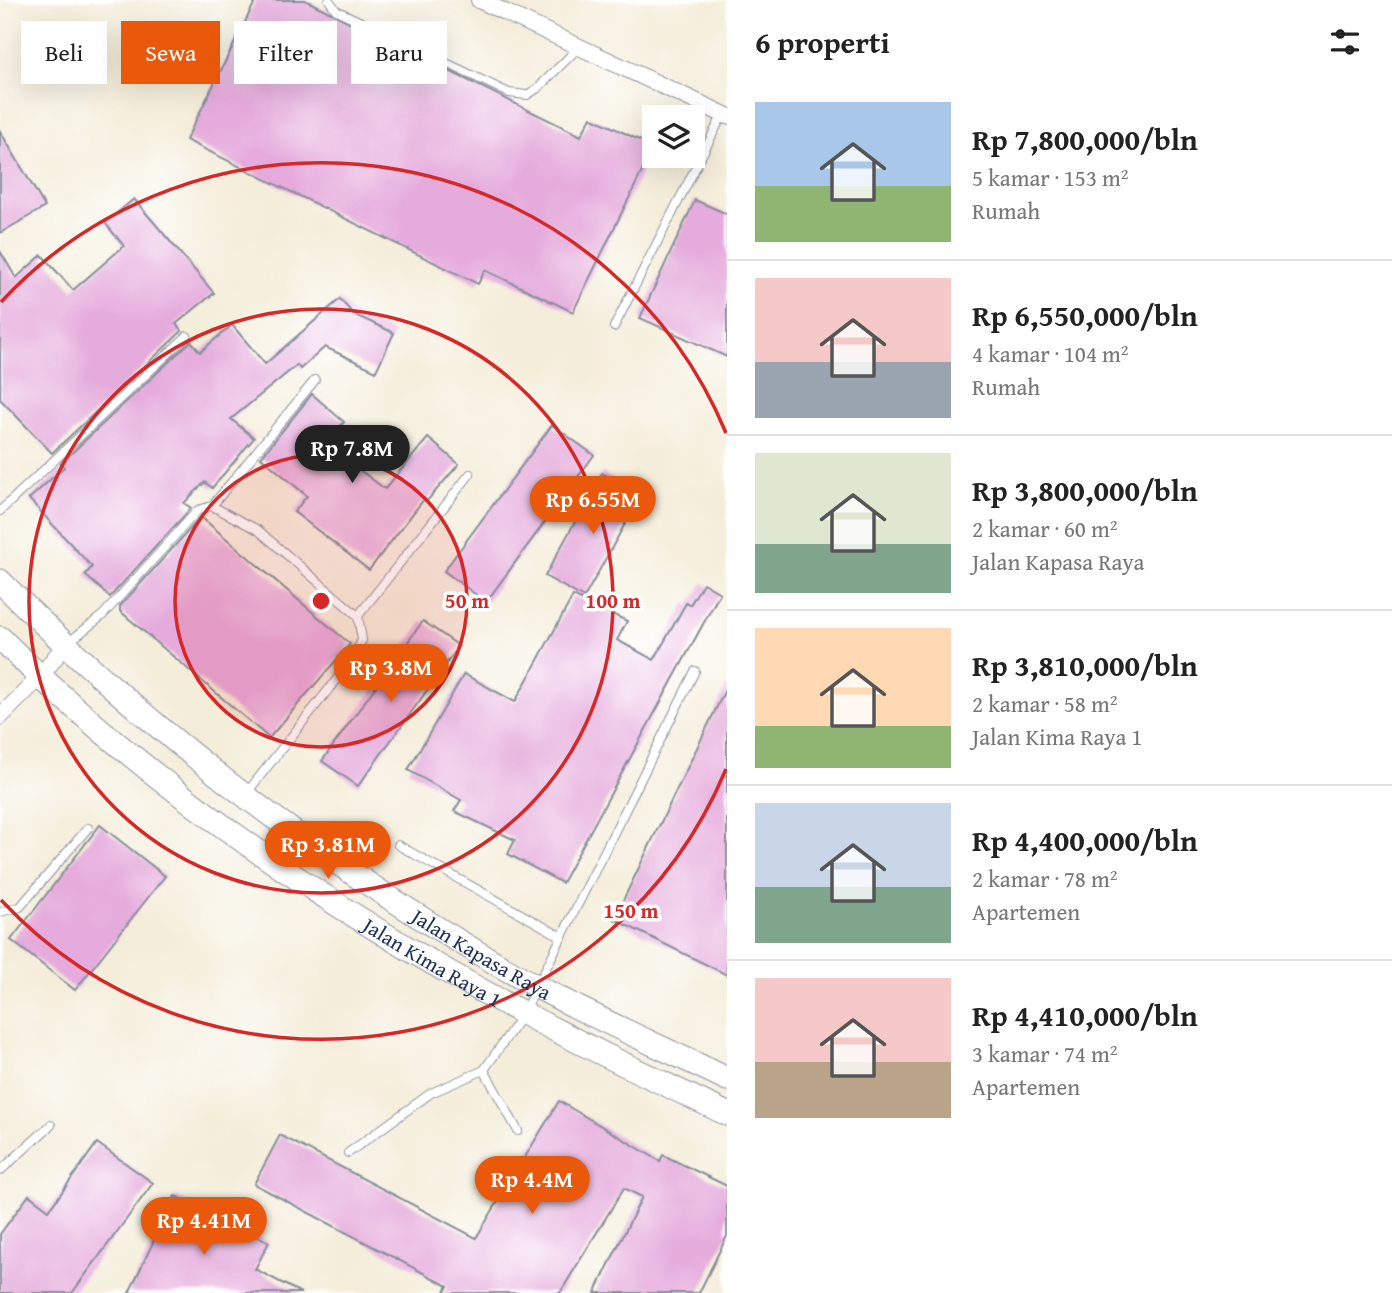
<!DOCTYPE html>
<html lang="id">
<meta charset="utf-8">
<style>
:root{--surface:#fff;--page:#f6f6f6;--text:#222;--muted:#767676;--line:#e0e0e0;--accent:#ea580c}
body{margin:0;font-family:"Gentium Book Plus",serif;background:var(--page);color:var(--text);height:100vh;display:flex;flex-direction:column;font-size:26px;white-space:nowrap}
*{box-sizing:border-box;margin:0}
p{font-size:23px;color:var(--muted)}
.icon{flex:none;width:38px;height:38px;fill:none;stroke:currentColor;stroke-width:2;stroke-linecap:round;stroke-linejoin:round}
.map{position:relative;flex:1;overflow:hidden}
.panel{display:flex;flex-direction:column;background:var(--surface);width:665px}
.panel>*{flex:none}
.banner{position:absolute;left:21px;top:21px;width:600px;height:63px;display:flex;gap:14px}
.buttons{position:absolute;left:642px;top:105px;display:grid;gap:14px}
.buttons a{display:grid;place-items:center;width:63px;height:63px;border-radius:0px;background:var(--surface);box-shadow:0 7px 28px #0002;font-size:35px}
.price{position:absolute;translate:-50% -60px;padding:0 16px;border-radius:24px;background:var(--accent);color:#fff;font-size:23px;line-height:46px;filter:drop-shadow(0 2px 4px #0008)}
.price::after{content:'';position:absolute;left:50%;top:42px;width:21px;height:16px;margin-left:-10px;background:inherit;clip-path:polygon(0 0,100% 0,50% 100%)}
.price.selected{background:#222;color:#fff}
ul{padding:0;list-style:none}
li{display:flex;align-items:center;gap:21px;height:175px;padding:0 28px}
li+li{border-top:2px solid var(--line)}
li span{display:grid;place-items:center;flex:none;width:196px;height:140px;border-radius:0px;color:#555}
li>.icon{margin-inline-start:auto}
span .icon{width:84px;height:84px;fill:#fffc;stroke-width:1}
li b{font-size:30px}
h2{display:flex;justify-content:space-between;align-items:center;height:84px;padding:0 28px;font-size:30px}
.pill{padding:0 24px;border-radius:0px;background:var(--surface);box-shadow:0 7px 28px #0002;font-size:24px;line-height:63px}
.pill.selected{background:var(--accent);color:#fff}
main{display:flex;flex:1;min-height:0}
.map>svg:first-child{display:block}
.building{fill:#e5abdc}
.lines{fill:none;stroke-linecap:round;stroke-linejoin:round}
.lane-casing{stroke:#888e9c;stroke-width:10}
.street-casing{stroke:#888e9c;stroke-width:18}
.secondary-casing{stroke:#888e9c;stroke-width:25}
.lane{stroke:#fff;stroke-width:8}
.street{stroke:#fff;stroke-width:16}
.secondary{stroke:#fff;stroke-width:23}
.ring{fill:none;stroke:#d62828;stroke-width:3.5}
.labels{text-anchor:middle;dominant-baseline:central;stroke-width:7;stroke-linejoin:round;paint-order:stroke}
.street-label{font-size:21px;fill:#1b2f5e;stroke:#fff}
.centre{fill:#d62828;stroke:#fff;stroke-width:3.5}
.ring-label{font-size:21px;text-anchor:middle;font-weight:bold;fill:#d62828;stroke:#fff;stroke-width:7;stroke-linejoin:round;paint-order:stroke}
</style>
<main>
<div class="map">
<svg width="727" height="1293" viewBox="0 0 727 1293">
<rect width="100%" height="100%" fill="#fff"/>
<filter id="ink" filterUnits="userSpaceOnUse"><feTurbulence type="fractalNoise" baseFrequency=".0143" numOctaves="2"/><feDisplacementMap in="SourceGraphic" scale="14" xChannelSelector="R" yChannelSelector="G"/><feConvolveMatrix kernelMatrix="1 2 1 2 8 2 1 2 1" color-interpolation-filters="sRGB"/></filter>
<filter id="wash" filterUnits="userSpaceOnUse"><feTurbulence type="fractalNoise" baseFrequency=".00686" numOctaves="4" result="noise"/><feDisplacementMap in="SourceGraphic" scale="28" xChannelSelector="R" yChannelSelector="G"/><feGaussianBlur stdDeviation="1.57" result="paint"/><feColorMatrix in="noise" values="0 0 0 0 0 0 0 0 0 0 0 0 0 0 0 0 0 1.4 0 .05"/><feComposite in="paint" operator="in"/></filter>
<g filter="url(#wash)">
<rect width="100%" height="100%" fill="#f4edd9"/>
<g id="blocks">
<g class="building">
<polygon points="256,0 305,0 581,136 591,117 654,147 573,312 485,270 478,284 186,140"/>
<polygon points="0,131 45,207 0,233"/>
<polygon points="134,199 214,293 176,324 182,331 52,453 0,399 0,251 16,278 42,255 73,290 124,246 105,223"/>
<polygon points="695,200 727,214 727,357 640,318"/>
<polygon points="340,299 353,314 394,333 376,371 325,347 300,369 297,365 231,419 254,438 212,488 205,482 184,503 191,508 110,597 85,575 92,567 29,499 64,467 61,463 191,341 200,352 232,325 265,364"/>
<polygon points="312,394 344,422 325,444 385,489 428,438 459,464 427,501 424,499 369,570 294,512 307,496 261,457"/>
<polygon points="552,425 594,455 486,602 444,571"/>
<polygon points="602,473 641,495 584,598 545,576"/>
<polygon points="201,517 350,644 269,738 120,611 120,606"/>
<polygon points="703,583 720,593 562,883 508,854 515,840 454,811 461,800 408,770 464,674 515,702 573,596 627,621 617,640 654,660 686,603 690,605"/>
<polygon points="423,621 459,646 358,786 322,761"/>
<polygon points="727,686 727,975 614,919"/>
<polygon points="100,825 165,876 75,990 11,940"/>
<polygon points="559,1101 660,1161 663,1155 727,1186 727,1236 699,1293 595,1293 642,1197 624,1188 560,1293 444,1293 448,1286 254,1184 280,1135 476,1238"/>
<polygon points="97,1143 153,1183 72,1293 0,1293 0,1234 29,1195 49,1210"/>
<polygon points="175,1196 269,1242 255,1269 301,1293 129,1293"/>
</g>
</g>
</g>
<g filter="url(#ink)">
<use href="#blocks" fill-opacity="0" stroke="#888e9c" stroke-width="2"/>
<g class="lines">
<g class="lane-casing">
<g id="lane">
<polyline points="329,0 336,10 509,93 527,95 538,88 580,46"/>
<polyline points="614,327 723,114"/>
<polyline points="212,506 315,380"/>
<polyline points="0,511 187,336"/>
<polyline points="358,616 470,474"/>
<polyline points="69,642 103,615 198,510 212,506 258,530 358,616 362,640 352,660 245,795"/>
<polyline points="398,845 562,937"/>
<polyline points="0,912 20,907 88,828"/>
<polyline points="484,1070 518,1131"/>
<polyline points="348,1153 431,1093 484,1070 523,1014 695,671"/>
<polyline points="0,1171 51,1125"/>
</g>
</g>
<g class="street-casing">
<g id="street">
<polyline points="479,0 727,116"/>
<polyline points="0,717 40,677 64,646"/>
</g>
</g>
<g class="secondary-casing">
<g id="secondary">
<path id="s1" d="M0 581C158 740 340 877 536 986 598 1020 664 1048 727 1079"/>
<path id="s2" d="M0 638C150 786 337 915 523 1013 590 1049 659 1081 727 1114"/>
</g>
</g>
<use href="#lane" class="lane"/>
<use href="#street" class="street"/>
<use href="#secondary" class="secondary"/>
</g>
</g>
<circle cx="321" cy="601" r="146" fill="#d62828" fill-opacity=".12"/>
<g class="ring">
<circle cx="321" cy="601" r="146"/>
<circle cx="321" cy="601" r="292"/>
<path d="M726 769A438 438 0 0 1 1 900M1 302A438 438 0 0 1 726 433"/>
</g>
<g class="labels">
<g class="street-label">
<text stroke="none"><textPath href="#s1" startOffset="611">Jalan Kapasa Raya</textPath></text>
<text stroke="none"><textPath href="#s2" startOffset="542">Jalan Kima Raya 1</textPath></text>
</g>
</g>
<circle cx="321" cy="601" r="10" class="centre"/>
<g class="ring-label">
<text x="467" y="608">50 m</text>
<text x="613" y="608">100 m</text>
<text x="631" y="918">150 m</text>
</g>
</svg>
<div class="buttons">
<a><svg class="icon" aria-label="layers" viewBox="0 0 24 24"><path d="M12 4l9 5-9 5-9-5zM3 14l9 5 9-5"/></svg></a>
</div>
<b class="price selected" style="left:352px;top:485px">Rp 7.8M</b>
<b class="price" style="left:593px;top:536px">Rp 6.55M</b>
<b class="price" style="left:391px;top:704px">Rp 3.8M</b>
<b class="price" style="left:328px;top:881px">Rp 3.81M</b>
<b class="price" style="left:532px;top:1216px">Rp 4.4M</b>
<b class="price" style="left:204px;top:1257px">Rp 4.41M</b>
<div class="banner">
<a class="pill">Beli</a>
<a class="pill selected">Sewa</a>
<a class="pill">Filter</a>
<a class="pill">Baru</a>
</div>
</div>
<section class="panel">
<h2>6 properti<svg class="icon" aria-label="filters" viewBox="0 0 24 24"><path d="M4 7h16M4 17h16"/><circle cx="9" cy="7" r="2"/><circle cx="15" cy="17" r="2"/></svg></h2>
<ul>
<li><span style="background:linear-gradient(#a9c7e8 60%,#8fb573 0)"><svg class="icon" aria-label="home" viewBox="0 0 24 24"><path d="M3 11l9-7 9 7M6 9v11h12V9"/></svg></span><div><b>Rp 7,800,000/bln</b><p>5 kamar · 153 m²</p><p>Rumah</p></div></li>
<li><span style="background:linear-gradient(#f6c9c9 60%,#9aa5b1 0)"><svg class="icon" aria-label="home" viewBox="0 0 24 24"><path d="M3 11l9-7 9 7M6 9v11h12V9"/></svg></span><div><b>Rp 6,550,000/bln</b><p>4 kamar · 104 m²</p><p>Rumah</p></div></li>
<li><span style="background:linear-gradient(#dfe7d0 65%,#7fa58c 0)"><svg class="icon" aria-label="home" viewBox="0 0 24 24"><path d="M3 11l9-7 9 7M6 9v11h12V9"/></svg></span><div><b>Rp 3,800,000/bln</b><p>2 kamar · 60 m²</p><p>Jalan Kapasa Raya</p></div></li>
<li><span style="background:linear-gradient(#ffd9b3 70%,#8fb573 0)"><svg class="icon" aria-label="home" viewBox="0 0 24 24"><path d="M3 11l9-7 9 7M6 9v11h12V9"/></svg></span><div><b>Rp 3,810,000/bln</b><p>2 kamar · 58 m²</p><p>Jalan Kima Raya 1</p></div></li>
<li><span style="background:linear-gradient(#c9d6e8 60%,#7fa58c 0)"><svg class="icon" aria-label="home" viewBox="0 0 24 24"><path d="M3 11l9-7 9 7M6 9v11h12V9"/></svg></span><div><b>Rp 4,400,000/bln</b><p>2 kamar · 78 m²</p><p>Apartemen</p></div></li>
<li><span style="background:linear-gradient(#f6c9c9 60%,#b9a48a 0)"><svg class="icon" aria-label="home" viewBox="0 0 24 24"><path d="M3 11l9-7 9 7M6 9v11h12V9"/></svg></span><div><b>Rp 4,410,000/bln</b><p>3 kamar · 74 m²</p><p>Apartemen</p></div></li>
</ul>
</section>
</main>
